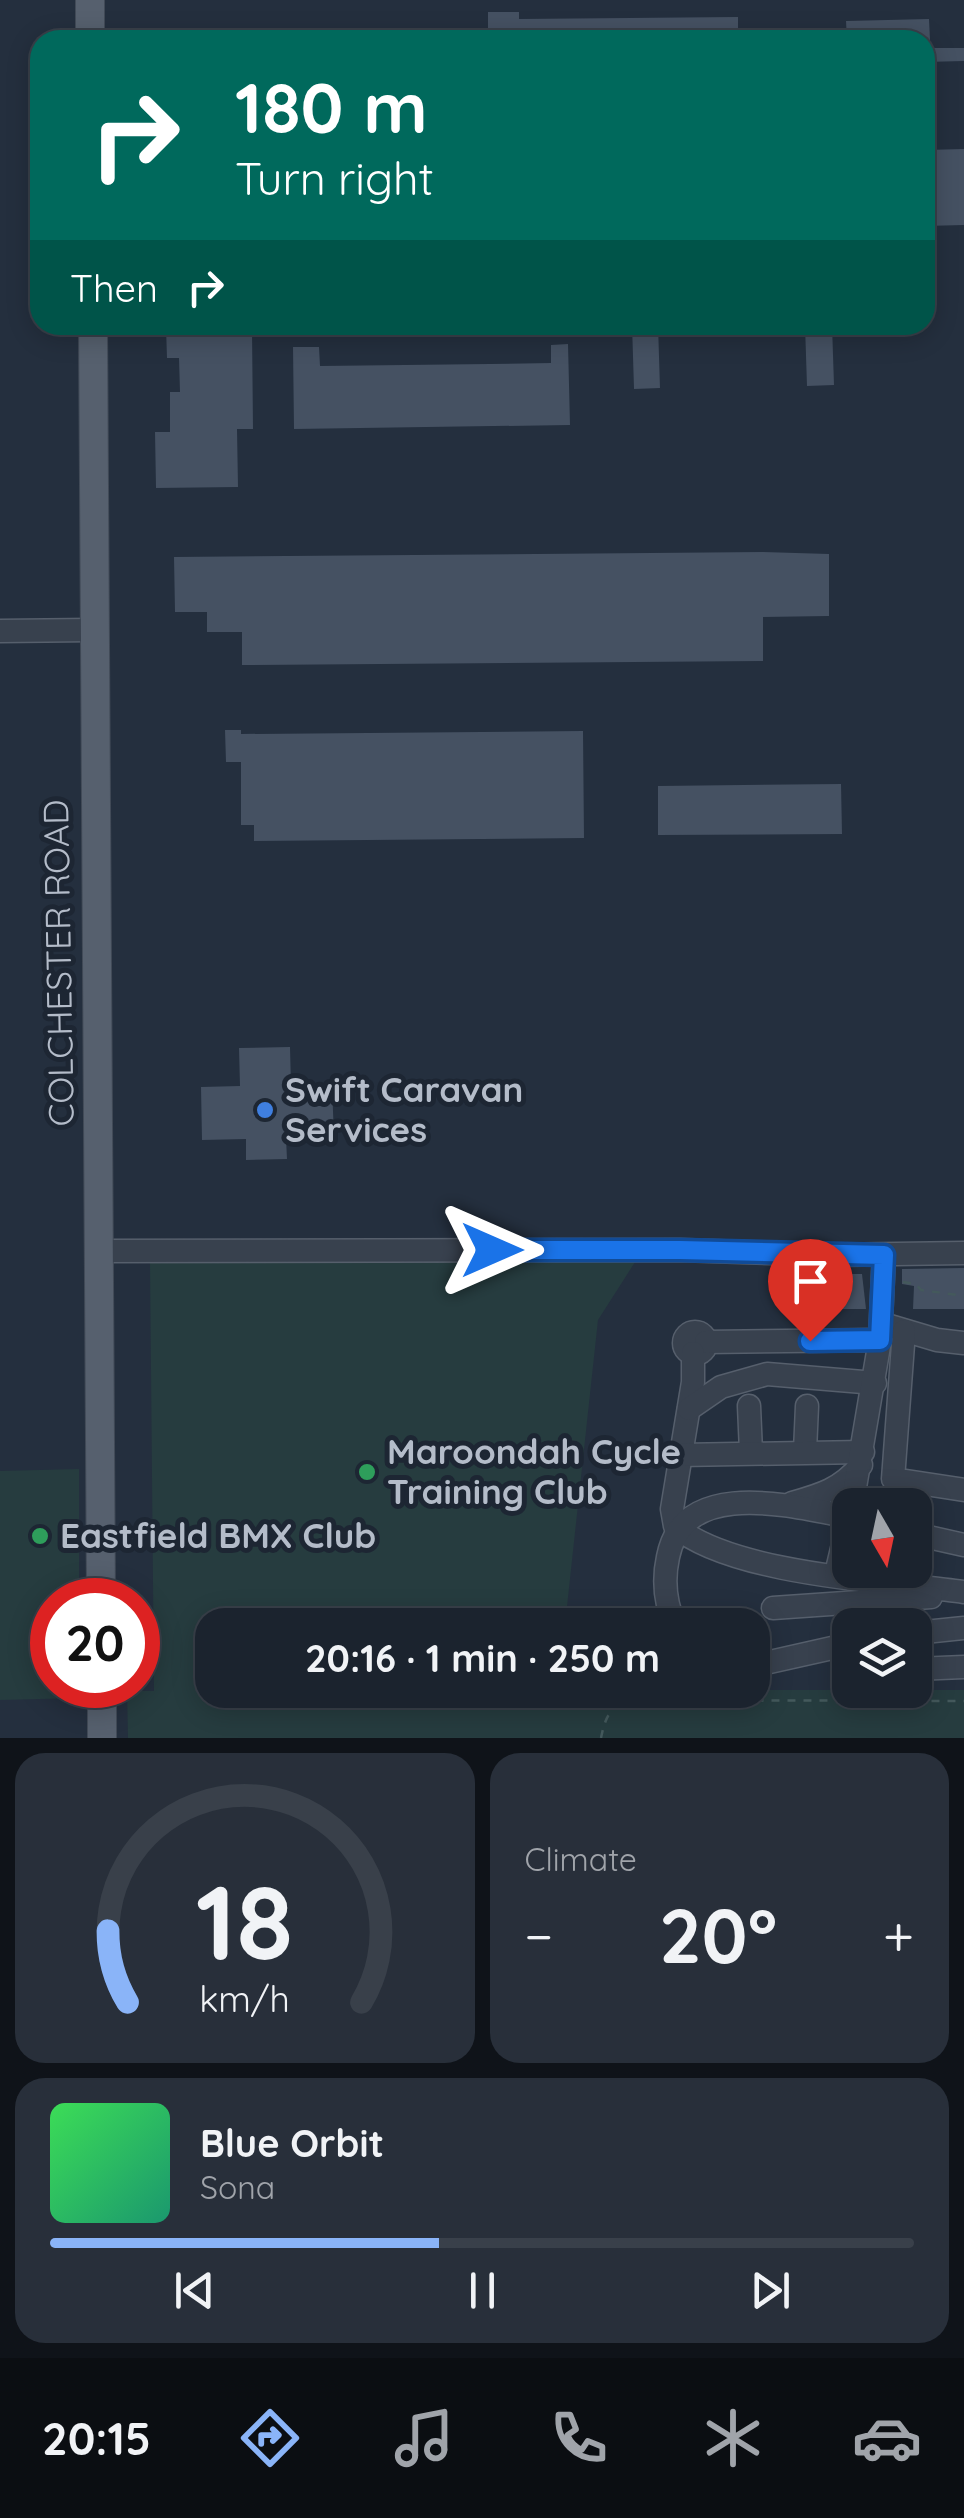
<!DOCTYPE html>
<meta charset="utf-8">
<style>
body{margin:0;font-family:Quicksand,sans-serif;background:#282f3a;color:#f1f3f6;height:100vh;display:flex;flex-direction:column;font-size:38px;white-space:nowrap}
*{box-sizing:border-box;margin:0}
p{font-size:32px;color:#a0a4aa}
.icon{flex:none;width:55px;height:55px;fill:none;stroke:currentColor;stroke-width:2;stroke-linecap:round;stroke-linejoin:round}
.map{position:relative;height:1738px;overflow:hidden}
.details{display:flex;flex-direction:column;gap:15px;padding:15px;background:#0f1319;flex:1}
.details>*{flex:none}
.guide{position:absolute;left:30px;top:30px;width:905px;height:305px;border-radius:30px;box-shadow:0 5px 25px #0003,0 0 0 2px #39404a;background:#00695c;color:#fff;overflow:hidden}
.needle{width:65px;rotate:171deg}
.fabs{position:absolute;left:832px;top:1488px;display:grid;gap:20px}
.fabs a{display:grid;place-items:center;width:100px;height:100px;border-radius:20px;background:#1b232e;box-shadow:0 5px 25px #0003,0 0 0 2px #39404a;font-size:50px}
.speed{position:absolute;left:30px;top:1578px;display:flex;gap:20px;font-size:50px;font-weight:700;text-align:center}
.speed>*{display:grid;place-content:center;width:130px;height:130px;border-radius:50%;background:#1b232e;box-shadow:0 5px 25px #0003,0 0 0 2px #39404a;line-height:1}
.speed .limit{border:15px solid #d22;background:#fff;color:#111}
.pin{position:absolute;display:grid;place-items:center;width:85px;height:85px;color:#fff;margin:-102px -42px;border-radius:50% 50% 50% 0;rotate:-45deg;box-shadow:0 0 10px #0007}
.pin .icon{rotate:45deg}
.me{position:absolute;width:110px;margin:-55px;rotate:90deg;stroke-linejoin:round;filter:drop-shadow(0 0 8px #0008)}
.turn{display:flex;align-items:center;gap:35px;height:210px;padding:0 40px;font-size:45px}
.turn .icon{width:130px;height:130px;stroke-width:2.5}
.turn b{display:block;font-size:70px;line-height:85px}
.then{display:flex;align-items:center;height:95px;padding:0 40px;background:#0003;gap:20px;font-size:38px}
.big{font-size:75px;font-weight:800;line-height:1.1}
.details .tile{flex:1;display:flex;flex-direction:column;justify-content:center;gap:15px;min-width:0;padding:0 35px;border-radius:30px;background:#282f3a}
.details .dial{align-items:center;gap:0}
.dial svg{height:260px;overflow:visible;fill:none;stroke:#39404a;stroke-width:7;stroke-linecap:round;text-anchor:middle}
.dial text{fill:#f1f3f6;stroke:none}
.song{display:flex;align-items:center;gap:30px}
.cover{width:120px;height:120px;border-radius:15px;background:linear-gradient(135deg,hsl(130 70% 55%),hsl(160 70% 35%))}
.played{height:10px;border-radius:5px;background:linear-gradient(90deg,#8ab4f8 45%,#39404a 45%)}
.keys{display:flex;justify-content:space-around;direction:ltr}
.heat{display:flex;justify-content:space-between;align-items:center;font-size:55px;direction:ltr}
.details .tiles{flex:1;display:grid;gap:15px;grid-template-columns:1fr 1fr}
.tile:last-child{grid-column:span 2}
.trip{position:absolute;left:195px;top:1608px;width:575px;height:100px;border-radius:30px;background:#1b232e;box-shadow:0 5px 25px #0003,0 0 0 2px #39404a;font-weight:800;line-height:100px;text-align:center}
.dock{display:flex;height:160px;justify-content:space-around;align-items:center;background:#0b0e12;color:#a0a4aa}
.dock .icon{width:70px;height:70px}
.dock .on{color:#8ab4f8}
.dock b{font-size:45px;color:#f1f3f6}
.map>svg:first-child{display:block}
</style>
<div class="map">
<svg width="964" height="1738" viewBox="0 0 964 1738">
<rect width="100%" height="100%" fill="#242f3e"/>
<g fill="#263c3f">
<path d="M637,1259L598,1320L565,1625H212V1690H964V1738H128L127,1691H154L150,1262Z"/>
<path d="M79,1469V1600H52V1685H79L80,1698L0,1700V1471Z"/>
</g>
<g fill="#455162">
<path d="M488,12H519V19L738,17V40H488Z"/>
<path d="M929,19L930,40H847L846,21Z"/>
<path d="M925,48H964V61L925,62Z"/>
<path d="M964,149V225L925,226V150Z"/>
<path d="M632,325H658L660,388L634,389Z"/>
<path d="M805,325H832L834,385L807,386Z"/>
<path d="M166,327L252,329L253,429H237L238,487L156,488L155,432H170V392H180L179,358H167Z"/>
<path d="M568,344L570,425L294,429L293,347H319L320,366L490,364L551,363V345Z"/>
<path d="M763,552L829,554V616L763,617V661L242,665V632H207V612H175L174,557Z"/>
<path d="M225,730H241V734L583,731L584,838L254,841V825H241V762H226Z"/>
<path d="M841,784L842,834L658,835V786Z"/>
<path d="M290,1047L291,1086L332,1085L334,1137L286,1138L287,1159L246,1160V1139L202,1140L201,1087L240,1086L239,1048Z"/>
<path d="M964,1268V1309H913L914,1286L902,1284V1269Z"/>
<path d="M840,1274H862L866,1309H840Z"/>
</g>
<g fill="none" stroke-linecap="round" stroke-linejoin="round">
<defs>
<g id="minor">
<path d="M0,631L92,630"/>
<path d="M100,1251L680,1250L829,1255L964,1253"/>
<path d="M890,1326L937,1340L964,1343"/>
<path d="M904,1331L893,1479L964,1490"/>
<circle cx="695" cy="1343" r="11"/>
<path d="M706,1342L880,1340"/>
<path d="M693,1353V1382L672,1509L675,1526C730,1574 889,1582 964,1592"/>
<path d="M749,1406L751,1452"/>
<path d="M689,1409L721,1387L767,1374L875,1383"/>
<path d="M805,1451L807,1406"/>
<path d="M680,1455L863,1452"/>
<path d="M792,1503C821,1495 841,1489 861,1465"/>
<path d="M852,1505L880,1340L884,1255"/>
<path d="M915,1534L964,1545"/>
<path d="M836,1574L850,1515"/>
<path d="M773,1608L931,1597"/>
<path d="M675,1625C665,1603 663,1580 668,1557C684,1476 794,1507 850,1517"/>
<path d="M915,1633L964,1628"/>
<path d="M752,1666L850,1644"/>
<path d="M915,1669L964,1667"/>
</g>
<g id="major">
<path d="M90,0V40"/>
<path d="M93,325L101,1600"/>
<path d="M102,1685V1738"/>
</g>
</defs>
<use href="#minor" stroke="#565f6c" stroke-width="25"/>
<use href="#major" stroke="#414a57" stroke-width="30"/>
<g stroke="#44595c" stroke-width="2.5" stroke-dasharray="8 8" stroke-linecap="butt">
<path d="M903,1282L916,1284L921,1290L964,1296"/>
<path d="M601,1738C606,1713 612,1704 637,1700L964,1701"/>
</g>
<use href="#minor" stroke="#38414e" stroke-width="22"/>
<use href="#major" stroke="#56606e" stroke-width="28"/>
</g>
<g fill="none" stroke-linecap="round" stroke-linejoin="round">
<defs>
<path id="route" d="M492,1250H680L884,1255L880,1340L810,1341"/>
</defs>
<use href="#route" stroke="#114b97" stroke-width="25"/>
<use href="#route" stroke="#1a73e8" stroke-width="18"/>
</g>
<circle fill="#3f7fe0" stroke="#1d2633" stroke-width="4" cx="265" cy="1110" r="10"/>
<g fill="#2e9e5b" stroke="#1d2633" stroke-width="4">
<circle cx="367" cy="1472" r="10"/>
<circle cx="40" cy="1536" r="10"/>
</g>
<g text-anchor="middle" stroke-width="10" stroke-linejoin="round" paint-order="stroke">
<g font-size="35" fill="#b4bcc9" stroke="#1d2633">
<text transform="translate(59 963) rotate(-91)" y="12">COLCHESTER ROAD</text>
</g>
<g font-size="35" font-weight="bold" fill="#b4bcc9" stroke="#1d2633" text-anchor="start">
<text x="285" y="1102">Swift Caravan<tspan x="285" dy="40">Services</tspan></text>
<text x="387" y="1464">Maroondah Cycle<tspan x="387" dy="40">Training Club</tspan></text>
<text x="60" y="1548">Eastfield BMX Club</text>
</g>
</g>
</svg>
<div class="fabs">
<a><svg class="needle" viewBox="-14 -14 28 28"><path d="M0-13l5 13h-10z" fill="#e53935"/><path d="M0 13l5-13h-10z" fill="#a0a4aa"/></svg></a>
<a><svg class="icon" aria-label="layers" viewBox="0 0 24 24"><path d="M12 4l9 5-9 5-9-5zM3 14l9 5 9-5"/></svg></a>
</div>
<div class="speed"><div class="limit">20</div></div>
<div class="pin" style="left:810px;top:1341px;background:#d93025"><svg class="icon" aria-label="arrive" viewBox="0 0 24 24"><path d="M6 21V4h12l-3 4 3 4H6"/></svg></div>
<svg class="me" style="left:492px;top:1250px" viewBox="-20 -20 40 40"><path d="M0-17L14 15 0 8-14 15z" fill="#1a73e8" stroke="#fff" stroke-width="4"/></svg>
<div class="trip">20:16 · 1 min · 250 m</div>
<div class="guide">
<div class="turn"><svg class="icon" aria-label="right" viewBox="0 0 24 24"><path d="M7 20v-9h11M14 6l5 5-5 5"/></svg><div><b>180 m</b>Turn right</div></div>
<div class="then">Then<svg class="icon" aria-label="right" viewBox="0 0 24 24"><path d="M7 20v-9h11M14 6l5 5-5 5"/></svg></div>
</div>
</div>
<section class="details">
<div class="tiles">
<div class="tile dial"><svg viewBox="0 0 100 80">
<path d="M14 69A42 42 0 1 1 86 69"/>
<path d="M14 69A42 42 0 0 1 8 47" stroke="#8ab4f8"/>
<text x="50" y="56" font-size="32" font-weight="700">18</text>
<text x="50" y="72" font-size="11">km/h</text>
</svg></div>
<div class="tile"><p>Climate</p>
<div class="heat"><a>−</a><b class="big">20°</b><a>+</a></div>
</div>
<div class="tile">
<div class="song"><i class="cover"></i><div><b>Blue Orbit</b><p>Sona</p></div></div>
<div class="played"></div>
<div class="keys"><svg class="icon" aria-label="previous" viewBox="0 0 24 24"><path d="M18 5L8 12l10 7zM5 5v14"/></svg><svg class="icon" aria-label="pause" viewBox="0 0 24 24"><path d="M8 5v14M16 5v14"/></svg><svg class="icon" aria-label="next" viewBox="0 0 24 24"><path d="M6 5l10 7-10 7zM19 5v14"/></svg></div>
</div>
</div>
</section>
<nav class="dock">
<b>20:15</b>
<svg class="icon on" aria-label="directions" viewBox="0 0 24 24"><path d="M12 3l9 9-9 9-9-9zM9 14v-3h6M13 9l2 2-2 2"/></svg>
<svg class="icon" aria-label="music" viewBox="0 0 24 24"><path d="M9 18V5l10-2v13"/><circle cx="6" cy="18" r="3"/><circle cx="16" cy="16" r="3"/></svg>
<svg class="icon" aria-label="phone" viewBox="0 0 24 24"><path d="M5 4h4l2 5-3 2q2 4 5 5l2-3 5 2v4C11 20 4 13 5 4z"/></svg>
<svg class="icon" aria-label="climate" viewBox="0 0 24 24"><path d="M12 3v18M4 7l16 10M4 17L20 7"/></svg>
<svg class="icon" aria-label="car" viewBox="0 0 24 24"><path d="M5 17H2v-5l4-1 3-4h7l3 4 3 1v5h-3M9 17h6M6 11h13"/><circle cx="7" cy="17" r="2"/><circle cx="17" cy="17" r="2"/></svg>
</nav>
